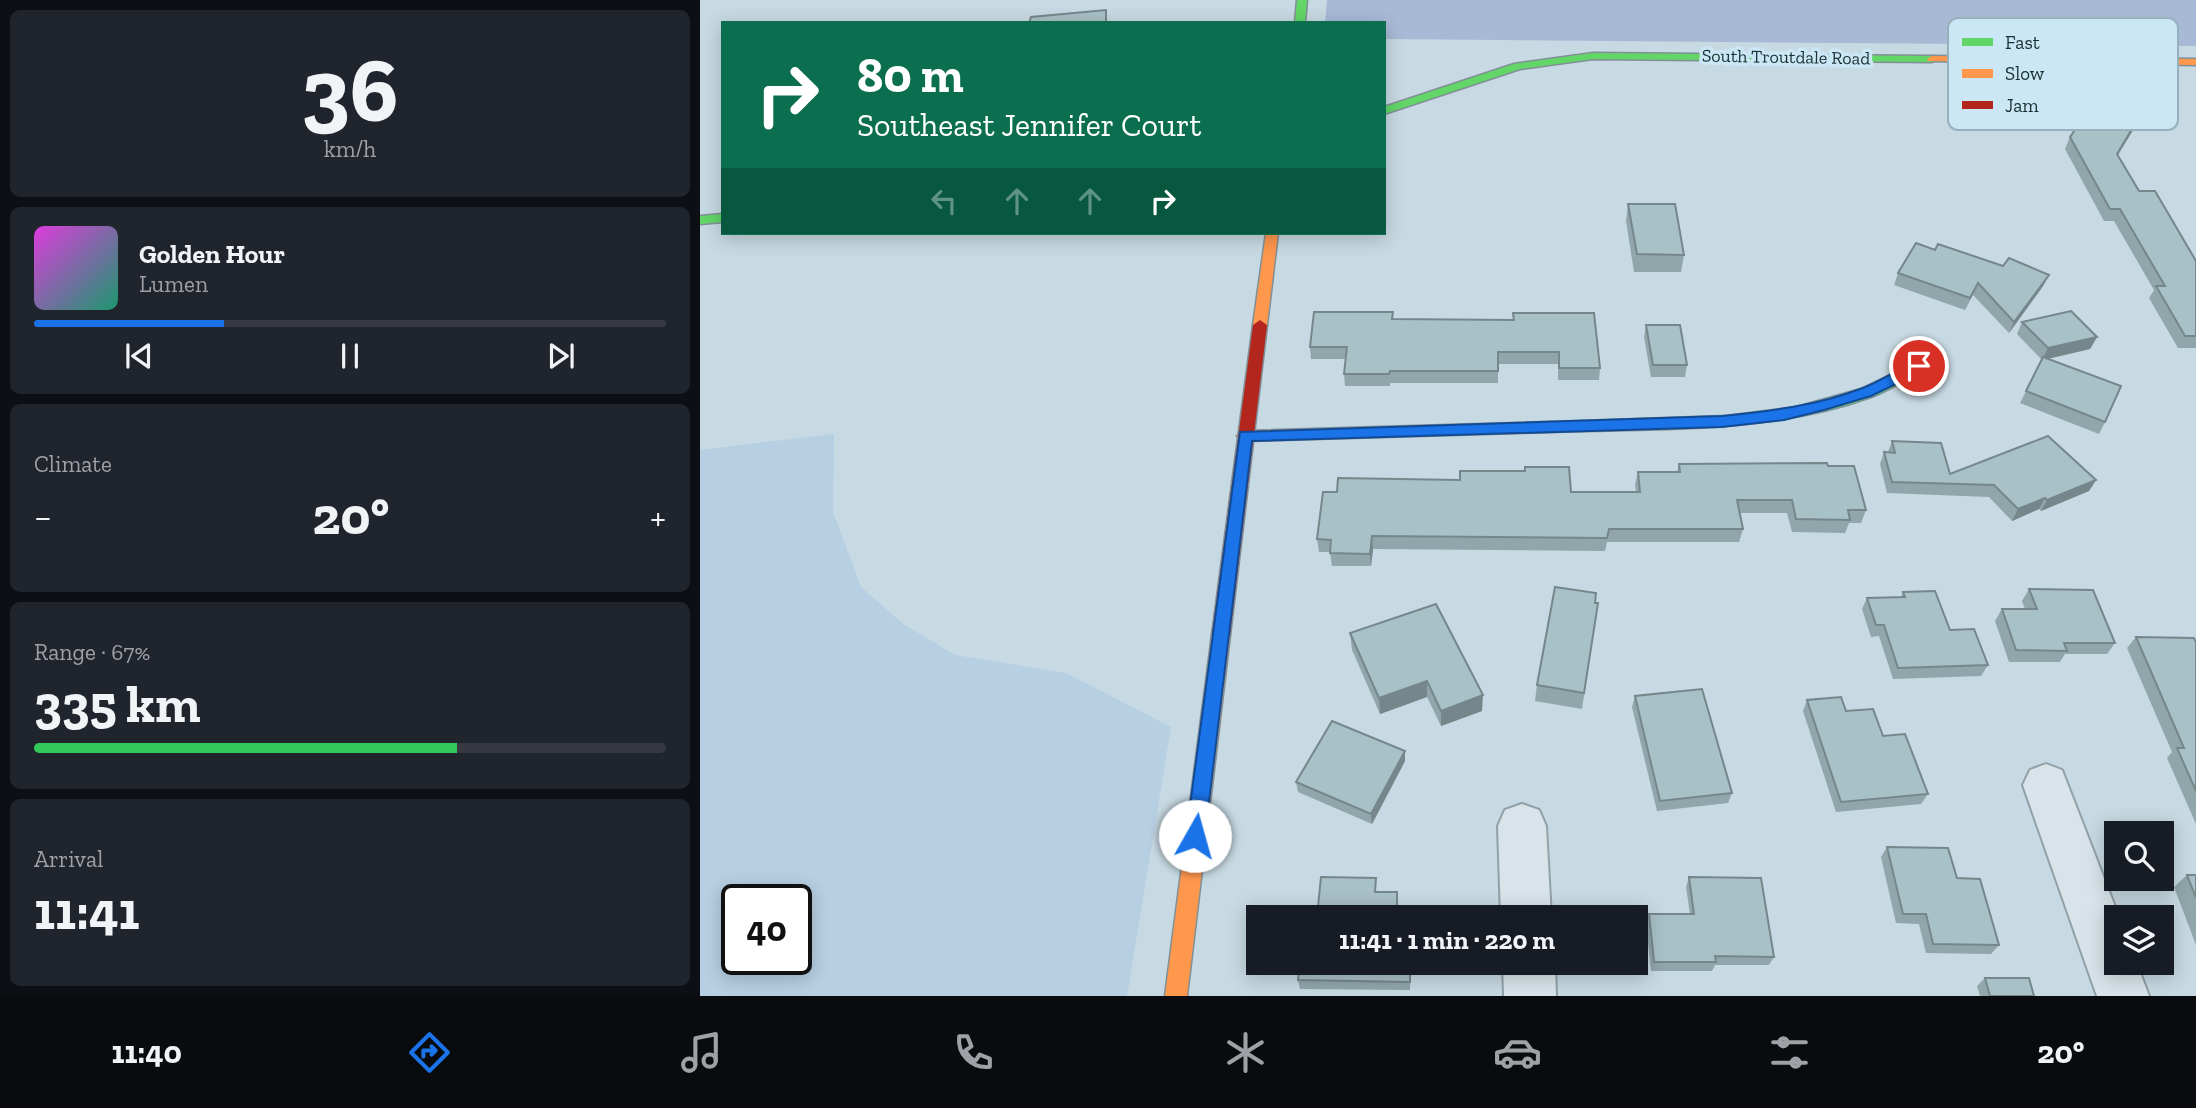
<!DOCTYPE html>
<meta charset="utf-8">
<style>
body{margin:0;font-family:"Zilla Slab",serif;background:#20242c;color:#f1f3f6;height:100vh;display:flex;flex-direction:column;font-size:26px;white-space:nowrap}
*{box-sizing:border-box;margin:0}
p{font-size:23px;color:#9ea1a6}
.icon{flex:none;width:38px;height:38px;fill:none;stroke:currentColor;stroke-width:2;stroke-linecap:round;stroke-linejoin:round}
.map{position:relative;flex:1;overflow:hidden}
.drawer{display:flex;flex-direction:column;gap:10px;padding:10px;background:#0d0f14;width:700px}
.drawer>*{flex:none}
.banner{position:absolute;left:21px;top:21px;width:665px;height:214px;border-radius:0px;box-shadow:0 4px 18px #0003;background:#0b6e4f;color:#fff;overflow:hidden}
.controls{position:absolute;left:1404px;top:821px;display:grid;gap:14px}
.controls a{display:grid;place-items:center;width:70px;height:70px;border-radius:0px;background:#171b24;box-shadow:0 4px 18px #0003;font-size:35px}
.speed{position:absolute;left:21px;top:884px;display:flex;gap:14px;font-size:35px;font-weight:700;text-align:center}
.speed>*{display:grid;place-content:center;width:91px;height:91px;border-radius:50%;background:#171b24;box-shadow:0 4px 18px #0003;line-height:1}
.speed .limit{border:4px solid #111;border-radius:10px;background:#fff;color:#111}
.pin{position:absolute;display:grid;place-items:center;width:60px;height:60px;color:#fff;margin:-30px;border:4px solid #fff;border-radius:50%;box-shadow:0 2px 7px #0007}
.me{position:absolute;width:77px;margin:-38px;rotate:7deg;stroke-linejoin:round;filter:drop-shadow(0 0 5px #0008)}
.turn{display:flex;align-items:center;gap:24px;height:147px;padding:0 21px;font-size:32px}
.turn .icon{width:91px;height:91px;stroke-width:2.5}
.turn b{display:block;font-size:49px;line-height:60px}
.lanes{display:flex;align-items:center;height:66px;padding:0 21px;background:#0003;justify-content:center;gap:35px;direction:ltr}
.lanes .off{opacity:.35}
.big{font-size:52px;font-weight:700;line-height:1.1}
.drawer .widget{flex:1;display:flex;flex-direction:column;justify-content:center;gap:10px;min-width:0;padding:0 24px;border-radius:10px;background:#20242c}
.drawer .dial{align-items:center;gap:0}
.dial b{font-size:91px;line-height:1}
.song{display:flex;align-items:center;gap:21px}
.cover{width:84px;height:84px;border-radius:10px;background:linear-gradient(135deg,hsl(300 70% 55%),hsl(160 70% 35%))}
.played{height:7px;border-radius:4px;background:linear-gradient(90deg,#1a73e8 30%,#363941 30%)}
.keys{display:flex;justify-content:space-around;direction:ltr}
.heat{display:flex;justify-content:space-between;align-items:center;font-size:38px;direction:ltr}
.charge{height:10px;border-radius:5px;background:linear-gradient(90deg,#34c759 67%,#363941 0)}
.trip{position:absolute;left:546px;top:905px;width:402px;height:70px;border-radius:0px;background:#171b24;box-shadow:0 4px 18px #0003;font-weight:700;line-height:70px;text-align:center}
.tab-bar{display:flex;height:112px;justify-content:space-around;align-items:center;background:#090b0e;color:#9ea1a6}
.tab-bar .icon{width:49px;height:49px}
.tab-bar .selected{color:#1a73e8}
.tab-bar b{font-size:32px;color:#f1f3f6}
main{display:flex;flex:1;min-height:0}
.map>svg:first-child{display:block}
</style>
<main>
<section class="drawer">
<div class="widget dial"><b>36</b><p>km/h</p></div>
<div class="widget">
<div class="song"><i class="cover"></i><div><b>Golden Hour</b><p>Lumen</p></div></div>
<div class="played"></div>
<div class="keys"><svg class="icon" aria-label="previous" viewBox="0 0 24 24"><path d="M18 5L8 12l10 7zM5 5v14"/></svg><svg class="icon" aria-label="pause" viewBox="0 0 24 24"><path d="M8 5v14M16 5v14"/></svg><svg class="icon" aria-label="next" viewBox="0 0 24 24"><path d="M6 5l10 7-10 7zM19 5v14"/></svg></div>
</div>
<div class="widget"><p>Climate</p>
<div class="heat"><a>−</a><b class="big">20°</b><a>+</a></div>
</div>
<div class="widget"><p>Range · 67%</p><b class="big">335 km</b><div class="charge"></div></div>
<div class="widget"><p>Arrival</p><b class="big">11:41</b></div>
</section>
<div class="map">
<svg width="1496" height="996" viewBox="0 0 1496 996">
<rect width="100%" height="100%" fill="#c7d9e2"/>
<path fill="#b6cfe3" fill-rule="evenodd" d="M134,434L133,512L161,587L203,624L255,655L366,673L471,727L427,996H0V450ZM37,900H96V959H37Z"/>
<path fill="#a8b9d6" d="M627,0H1496V46L684,39V23H625Z"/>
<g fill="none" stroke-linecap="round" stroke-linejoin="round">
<defs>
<g id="street">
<path d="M1346,764L1362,770L1419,917H1416V962H1436L1449,996H1397L1323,785L1330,770Z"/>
<path d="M822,804L839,810L846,826L851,917H801L798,826L805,810Z"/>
<path d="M803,962H855L856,996H804Z"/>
</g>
<g id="fast">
<path d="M597,0H607L605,23H595Z"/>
<path d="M893,53L1232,56L1237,59L1232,62L893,59L820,69L684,114V107L814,64Z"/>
<path d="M23,214V222L0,224V216Z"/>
<path d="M1219,361L1226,366L1224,369C1207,379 1190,390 1171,397C1079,430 980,429 883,431L876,426L883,421L1026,416L1097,407L1161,389Z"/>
</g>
<g id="slow">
<path d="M1232,56L1496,59V65L1228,61L1227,59Z"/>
<path d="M566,233H578L567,325L560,330L553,325Z"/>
<path d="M883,421L890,426L883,431L545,441L537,436L545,431Z"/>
<path d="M521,628L527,630L530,635L487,996H465L512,635L515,630Z"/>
</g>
<path id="jam" d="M560,320L567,325L530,635L527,640L521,642L515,640L512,635L553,325Z"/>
</defs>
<use href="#street" stroke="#91a1a7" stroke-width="4"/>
<use href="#fast" stroke="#819096" stroke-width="3"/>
<use href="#slow" stroke="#819096" stroke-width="3"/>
<use href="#jam" stroke="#819096" stroke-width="3"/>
<use href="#street" fill="#d9e4ea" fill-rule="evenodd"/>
<use href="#fast" fill="#63d668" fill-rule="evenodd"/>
<use href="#slow" fill="#ff974d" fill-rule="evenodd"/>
<use href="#jam" fill="#b3261e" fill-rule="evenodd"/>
</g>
<g fill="#90a6aa">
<path d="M1438,119L1433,130L1418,155L1439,191L1496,261V348H1478L1449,298L1454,290L1414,221H1404L1365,149L1370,137Z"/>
<path d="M928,204L984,255L981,272H934L926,221Z"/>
<path d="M1235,250L1303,266L1349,275L1343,286L1309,333L1273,295L1265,310L1194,285L1198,273Z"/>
<path d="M693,312V319L813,320V313L900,368L899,380H858V364H798V383H690V386H645L644,374L646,359H611L610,347Z"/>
<path d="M1322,322L1397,337L1390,349L1348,359L1405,422L1399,434L1320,403L1342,360L1317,334Z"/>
<path d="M946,325L987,365L985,377H951L944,337Z"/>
<path d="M1192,441L1250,474L1396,480L1389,491L1341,511L1339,509L1312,521L1289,497L1187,493L1180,464L1184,452H1188Z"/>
<path d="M979,464L1128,466L1166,510L1161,523H1149L1145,533L1092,532L1087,513H1040L1043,529L1039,542H907L905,551L673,549L671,566H632L630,552H619L617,539L871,492H936L935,485L938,472H977Z"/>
<path d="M1329,589L1415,643L1407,654H1365L1360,662H1309L1295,621L1302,609H1325L1322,601Z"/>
<path d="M1203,592L1250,630L1288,665L1281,676L1193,679L1179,636L1171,637L1162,609L1167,598L1201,597Z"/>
<path d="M895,603H898L882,709L835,701L837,685Z"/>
<path d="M650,633L782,711L741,726L727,697L680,714L652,650Z"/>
<path d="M1436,637L1496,642V824L1467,758L1472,752L1427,648Z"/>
<path d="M935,696L1032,793L1028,803L957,811L932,707Z"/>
<path d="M1107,700L1146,711L1183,736L1228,794L1221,804L1136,812L1103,711Z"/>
<path d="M705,761L672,824L598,792L596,782Z"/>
<path d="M1187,847L1257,878L1299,945L1291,954L1226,953L1219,924L1196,923L1181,857Z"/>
<path d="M1487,875H1496V945L1474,887Z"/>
<path d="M989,877L1074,957L1069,965H1015L1012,971H951L946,923L949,914H990L986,887Z"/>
<path d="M711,962L710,990L600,989L598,980Z"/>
<path d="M1285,978L1334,996H1280L1277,986Z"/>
</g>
<g fill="#76878b">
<path d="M1438,119L1433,130L1411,166L1417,154Z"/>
<path d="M1349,275L1343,286L1309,333L1314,322Z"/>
<path d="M1397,337L1390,349L1342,360L1348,348Z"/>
<path d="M1396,480L1389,491L1341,511L1347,500Z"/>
<path d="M1345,498L1339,509L1312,521L1318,509Z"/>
<path d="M672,536L673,549L671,566L670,554Z"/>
<path d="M727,681V697L680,714L679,698Z"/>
<path d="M783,695L782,711L741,726V711Z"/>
<path d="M705,751V761L672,824L671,814Z"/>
</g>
<g fill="#a8c1c6" stroke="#76878b" stroke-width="2">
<path d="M406,10V23H329L331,17Z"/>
<path d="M1393,104L1438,119L1417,154L1439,191H1455L1496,261V336H1485L1456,286H1465L1420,209H1410L1370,137Z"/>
<path d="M928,204H975L984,255L937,254Z"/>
<path d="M1216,243L1235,250L1238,244L1303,266L1309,258L1349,275L1314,322L1278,283L1270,298L1198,273Z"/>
<path d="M1371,311L1397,337L1348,348L1322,322Z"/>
<path d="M614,312H693L692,319L814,320L813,313H894L900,368H859V352H798V371H690L689,374H644L647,347H610Z"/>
<path d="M946,325H980L987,365H953Z"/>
<path d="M1343,357L1421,386L1405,422L1326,391Z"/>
<path d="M1348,436L1396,480L1347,500L1345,498L1318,509L1294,485L1192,482L1184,452L1195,453L1192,441L1241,443L1250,474Z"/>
<path d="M1127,463L1128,466H1154L1166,510H1148L1150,520L1096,519L1092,500H1037L1043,529H909L907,538L672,536L670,554L630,553L631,540L617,539L623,492H637L638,478L760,480V471H825V467H869L871,492H940L938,472H980L979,464Z"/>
<path d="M855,587L896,593L895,603H898L884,693L837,685Z"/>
<path d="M1329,589L1393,590L1415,643H1364L1367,651L1316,650L1302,609H1337Z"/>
<path d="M1235,591L1250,630L1274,629L1288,665L1198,668L1184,625H1176L1167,598L1205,597L1203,592Z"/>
<path d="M736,604L783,695L741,711L727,681L679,698L650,633Z"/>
<path d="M1436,637L1494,638L1496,642V791L1477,748H1484Z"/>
<path d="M1002,689L1032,793L960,801L935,696Z"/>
<path d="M1141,697L1146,711L1173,709L1183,736L1205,734L1228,794L1141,802L1107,700Z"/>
<path d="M632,721L705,751L671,814L596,782Z"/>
<path d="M1187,847L1248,848L1257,878L1280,879L1299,945L1233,944L1226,914H1203Z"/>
<path d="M1487,875H1496V898Z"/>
<path d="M621,877L676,878L675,892H697V917H617Z"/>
<path d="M989,877L1061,878L1074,957L1015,956L1016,962H954L949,914H994Z"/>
<path d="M600,962H710V982L598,980Z"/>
<path d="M1285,978H1329L1334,996H1290Z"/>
</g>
<path fill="#1a73e8" stroke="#114b97" stroke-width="2" d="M1219,362L1225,363L1227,366L1225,370L1171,396L1124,410L1084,420L1022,427L552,441L505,836L502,842L495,845L488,842L486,836L540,432L1022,416C1069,411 1116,406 1160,389C1181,382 1199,367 1219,362Z"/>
<g text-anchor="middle" stroke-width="7" stroke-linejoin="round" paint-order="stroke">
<g font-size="18" fill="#1a3134" stroke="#cbe7f6">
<text transform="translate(1086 57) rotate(1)" y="6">South Troutdale Road</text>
</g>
</g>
<rect x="1248" y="18" width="230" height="112" rx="10" fill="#cbe7f6" stroke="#96b0bc" stroke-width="2"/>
<rect x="1262" y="38" width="31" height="8" fill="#63d668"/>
<rect x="1262" y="69" width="31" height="9" fill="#ff974d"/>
<rect x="1262" y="101" width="31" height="8" fill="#b3261e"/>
<g font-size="19" fill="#1a3134">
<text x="1305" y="49">Fast</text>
<text x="1305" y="80">Slow</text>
<text x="1305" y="112">Jam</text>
</g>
</svg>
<div class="controls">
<a><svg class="icon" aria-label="search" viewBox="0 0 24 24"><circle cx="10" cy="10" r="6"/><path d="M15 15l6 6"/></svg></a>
<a><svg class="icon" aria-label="layers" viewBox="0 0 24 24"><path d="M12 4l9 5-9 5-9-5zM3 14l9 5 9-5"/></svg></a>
</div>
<div class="speed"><div class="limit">40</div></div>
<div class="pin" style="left:1219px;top:366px;background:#d93025"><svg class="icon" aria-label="arrive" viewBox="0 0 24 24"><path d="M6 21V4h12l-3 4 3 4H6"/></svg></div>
<svg class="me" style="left:495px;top:836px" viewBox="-20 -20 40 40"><circle r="19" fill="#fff"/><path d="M0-13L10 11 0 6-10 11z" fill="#1a73e8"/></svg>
<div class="trip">11:41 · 1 min · 220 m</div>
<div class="banner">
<div class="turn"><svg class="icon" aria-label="right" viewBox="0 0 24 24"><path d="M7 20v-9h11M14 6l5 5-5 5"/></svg><div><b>80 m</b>Southeast Jennifer Court</div></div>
<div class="lanes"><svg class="icon off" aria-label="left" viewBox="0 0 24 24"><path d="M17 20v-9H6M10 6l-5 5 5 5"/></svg><svg class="icon off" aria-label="ahead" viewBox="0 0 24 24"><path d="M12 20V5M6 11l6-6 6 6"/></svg><svg class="icon off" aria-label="ahead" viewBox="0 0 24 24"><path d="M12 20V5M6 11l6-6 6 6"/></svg><svg class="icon" aria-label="right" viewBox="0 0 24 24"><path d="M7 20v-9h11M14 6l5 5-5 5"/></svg></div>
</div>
</div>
</main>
<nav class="tab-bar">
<b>11:40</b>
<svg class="icon selected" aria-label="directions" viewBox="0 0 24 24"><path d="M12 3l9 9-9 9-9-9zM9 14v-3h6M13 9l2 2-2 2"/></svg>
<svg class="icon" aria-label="music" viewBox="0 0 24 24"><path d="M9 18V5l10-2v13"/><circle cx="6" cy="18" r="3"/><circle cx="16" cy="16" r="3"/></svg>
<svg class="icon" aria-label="phone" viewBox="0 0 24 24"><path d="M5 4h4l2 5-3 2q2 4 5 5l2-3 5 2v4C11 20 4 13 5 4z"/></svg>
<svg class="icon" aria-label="climate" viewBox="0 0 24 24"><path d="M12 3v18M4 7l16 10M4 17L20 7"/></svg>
<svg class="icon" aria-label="car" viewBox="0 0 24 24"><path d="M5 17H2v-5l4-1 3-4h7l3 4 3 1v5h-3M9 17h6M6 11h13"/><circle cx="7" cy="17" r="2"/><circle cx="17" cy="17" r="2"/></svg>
<svg class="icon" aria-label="filters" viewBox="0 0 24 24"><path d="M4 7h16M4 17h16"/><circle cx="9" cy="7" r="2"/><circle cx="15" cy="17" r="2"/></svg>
<b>20°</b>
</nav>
